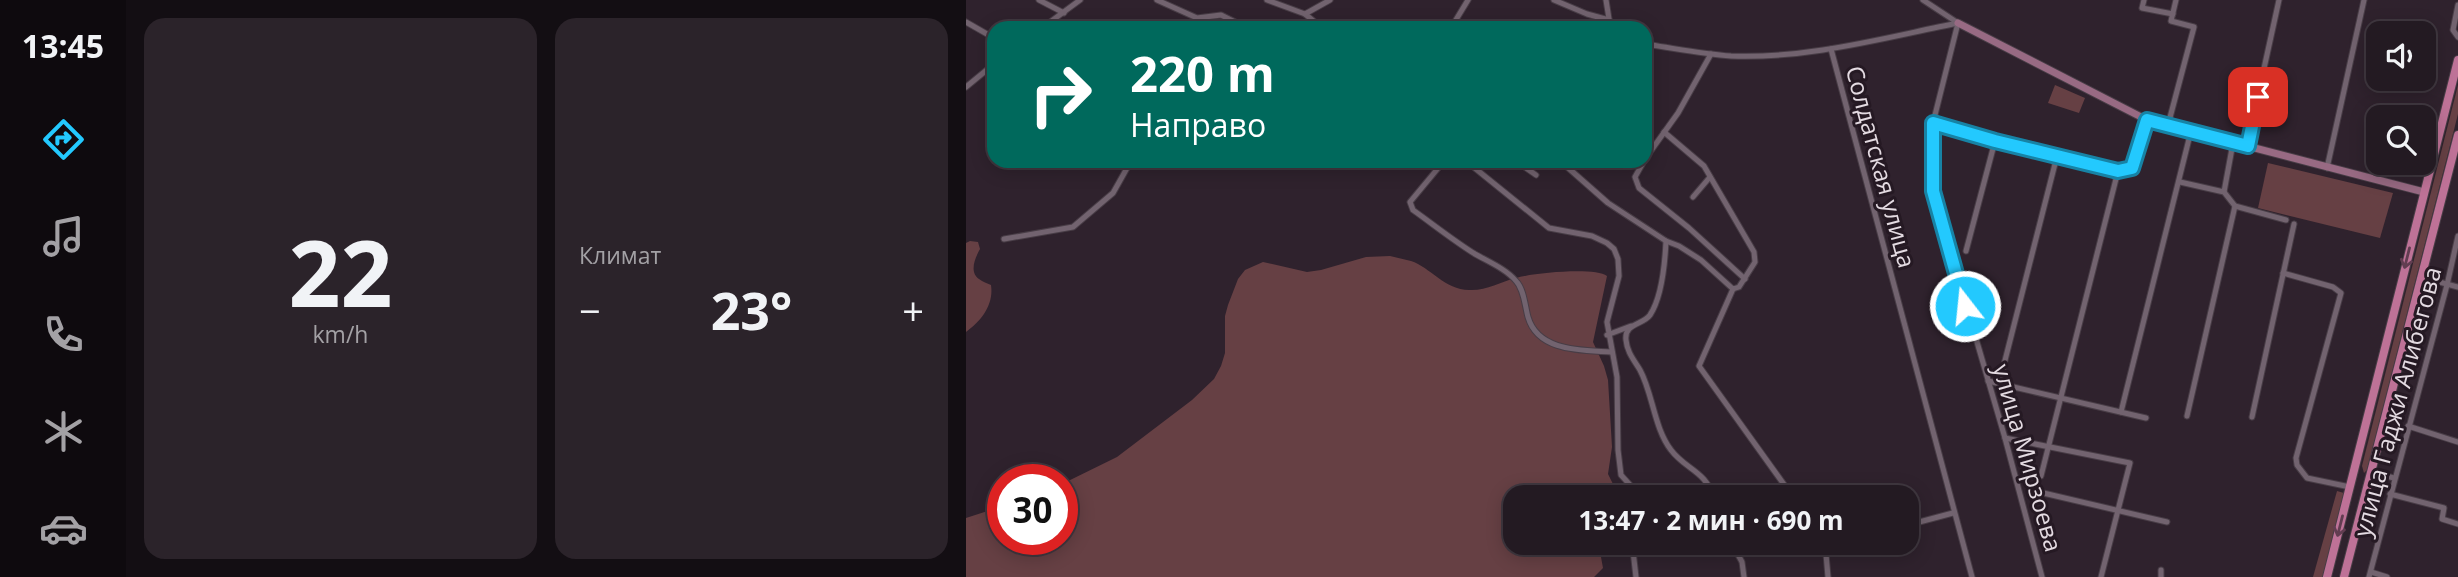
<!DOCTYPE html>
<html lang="ru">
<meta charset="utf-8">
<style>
body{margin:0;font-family:"Open Sans",sans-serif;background:#2b232a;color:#f1f3f6;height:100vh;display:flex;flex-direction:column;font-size:26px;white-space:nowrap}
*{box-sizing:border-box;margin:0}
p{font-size:23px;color:#a3a1a5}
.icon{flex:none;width:38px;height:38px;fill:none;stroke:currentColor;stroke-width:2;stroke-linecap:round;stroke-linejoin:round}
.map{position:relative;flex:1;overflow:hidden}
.details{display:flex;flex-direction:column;gap:18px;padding:18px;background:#130e13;width:840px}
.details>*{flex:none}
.hud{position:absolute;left:21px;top:21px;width:665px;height:147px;border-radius:21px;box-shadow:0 4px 18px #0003,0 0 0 2px #403840;background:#00695c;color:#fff;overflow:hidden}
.fabs{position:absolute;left:1400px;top:21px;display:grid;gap:14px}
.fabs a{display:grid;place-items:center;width:70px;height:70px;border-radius:14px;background:#231a22;box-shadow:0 4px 18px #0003,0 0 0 2px #403840;font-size:35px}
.speed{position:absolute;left:21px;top:464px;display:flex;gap:14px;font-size:35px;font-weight:700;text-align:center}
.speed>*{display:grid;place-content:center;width:91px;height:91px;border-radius:50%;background:#231a22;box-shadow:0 4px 18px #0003,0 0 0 2px #403840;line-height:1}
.speed .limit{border:10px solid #d22;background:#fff;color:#111}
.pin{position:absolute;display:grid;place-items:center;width:60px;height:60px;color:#fff;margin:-30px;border-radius:14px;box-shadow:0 4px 10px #0006}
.me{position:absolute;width:77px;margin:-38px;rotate:344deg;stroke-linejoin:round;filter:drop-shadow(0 0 5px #0008)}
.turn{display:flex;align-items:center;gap:24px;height:147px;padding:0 28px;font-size:32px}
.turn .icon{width:91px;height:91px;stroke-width:2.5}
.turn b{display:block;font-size:49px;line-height:60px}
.big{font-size:52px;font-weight:700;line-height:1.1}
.details .widget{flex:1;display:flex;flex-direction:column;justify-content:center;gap:10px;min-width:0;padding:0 24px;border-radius:21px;background:#2b232a}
.details .dial{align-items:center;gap:0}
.dial b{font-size:91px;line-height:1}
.heat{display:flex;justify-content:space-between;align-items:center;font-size:38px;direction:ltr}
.details .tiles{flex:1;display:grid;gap:18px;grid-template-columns:repeat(2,1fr)}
.trip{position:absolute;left:537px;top:485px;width:416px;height:70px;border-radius:21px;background:#231a22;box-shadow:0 4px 18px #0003,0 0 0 2px #403840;font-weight:700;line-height:70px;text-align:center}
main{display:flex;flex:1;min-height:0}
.dock{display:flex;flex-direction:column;width:126px;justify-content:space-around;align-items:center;background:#0e0a0e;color:#a3a1a5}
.dock .icon{width:49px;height:49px}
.dock .on{color:#23c9fe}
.dock b{font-size:32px;color:#f1f3f6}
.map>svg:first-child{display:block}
</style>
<main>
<nav class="dock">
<b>13:45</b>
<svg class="icon on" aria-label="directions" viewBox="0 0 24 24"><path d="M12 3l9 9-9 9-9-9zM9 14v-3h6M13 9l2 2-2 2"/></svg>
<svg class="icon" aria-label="music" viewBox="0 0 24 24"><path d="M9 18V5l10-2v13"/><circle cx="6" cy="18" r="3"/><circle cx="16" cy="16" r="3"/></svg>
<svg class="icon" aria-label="phone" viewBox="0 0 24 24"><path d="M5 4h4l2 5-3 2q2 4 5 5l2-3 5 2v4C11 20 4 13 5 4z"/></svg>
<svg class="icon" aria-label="climate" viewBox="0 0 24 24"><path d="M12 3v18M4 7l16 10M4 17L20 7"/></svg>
<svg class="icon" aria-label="car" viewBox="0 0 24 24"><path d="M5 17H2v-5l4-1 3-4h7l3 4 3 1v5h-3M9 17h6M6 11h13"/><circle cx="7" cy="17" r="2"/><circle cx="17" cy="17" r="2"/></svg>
</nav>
<section class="details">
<div class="tiles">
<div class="widget dial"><b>22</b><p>km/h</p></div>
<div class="widget"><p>Климат</p>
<div class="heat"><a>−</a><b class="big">23°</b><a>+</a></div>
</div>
</div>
</section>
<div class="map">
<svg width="1492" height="577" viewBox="0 0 1492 577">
<rect width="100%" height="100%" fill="#2f222d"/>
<g fill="#664044">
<path d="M1089,85L1119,98L1113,113L1082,103Z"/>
<path d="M1492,85V114L1401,470L1398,473L1396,466Z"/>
<path d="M1302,163L1427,193L1414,238L1292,208Z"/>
<path d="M4,241L12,242L14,249C9,258 3,272 13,279C17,282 21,283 25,285C28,305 15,321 0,332V243Z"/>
<path d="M424,256C431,258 438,259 445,261C464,267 479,290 503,290C520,291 534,282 550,278C567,273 629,267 641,276L627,342L638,366L642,380L646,447L642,474L647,484L662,497H550V542L641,543L635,557L637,568L628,577H0V518L37,506V539H96V484L151,457L226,400L248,379L255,366L259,353V316L262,305L272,279L279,270L297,262L341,272L355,270L400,257Z"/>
<path d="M1371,491L1378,493L1358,577H1347Z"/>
</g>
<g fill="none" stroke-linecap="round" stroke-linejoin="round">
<defs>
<g id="street">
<path d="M73,0L98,13"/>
<path d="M191,0L231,18L255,15L281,28"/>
<path d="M301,0L339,14L356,28"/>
<path d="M588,0L621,14L643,20"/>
<path d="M640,0L644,25L650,28"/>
<path d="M957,0L992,23"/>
<path d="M1178,0L1176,8L1207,14"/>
<path d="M1492,5L1487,30L1492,37"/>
<path d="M339,14L364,0"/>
<path d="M0,22L28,38"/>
<path d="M992,23L967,123V191L1039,438L1076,577"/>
<path d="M76,28L114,0"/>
<path d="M469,28L471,25"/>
<path d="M485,28L502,0"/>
<path d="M679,42L685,45C712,49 738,54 765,56C842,59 917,38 992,23"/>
<path d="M865,49L1006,577"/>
<path d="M0,87L28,64"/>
<path d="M967,123L1029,141L1152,171L1166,168L1181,120"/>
<path d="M1202,125L1228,27L1205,21L1210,0"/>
<path d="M698,132L738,166L788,252L789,262L773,287L767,289L735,260L713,246L700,241"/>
<path d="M1281,146L1313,0"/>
<path d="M679,159L712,113L745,54"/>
<path d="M478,161L444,202L447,210C468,225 488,241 509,254C523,262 540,269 550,281C558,289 559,306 562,317C572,352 616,350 645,352"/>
<path d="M500,161L583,228L626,236L641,243L648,249L652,259L653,276L641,322L651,377L652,450L655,475L675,497"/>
<path d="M550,161L570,175"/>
<path d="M678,161L669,177L673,188L723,228L779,279"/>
<path d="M600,166L642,203L700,241C699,262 696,297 684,315C677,325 658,323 660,340C661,352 668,360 674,370C687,394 688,428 705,450C719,469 741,472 747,497"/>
<path d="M1361,168L1398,0"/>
<path d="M1214,182L1258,192L1269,206L1320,220"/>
<path d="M1258,192L1267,143"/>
<path d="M727,197L744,177"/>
<path d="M38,239L107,227L147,193L165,161"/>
<path d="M1000,251L1029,141"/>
<path d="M1317,273L1367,287L1375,293L1330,458L1331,465L1341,478L1384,487"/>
<path d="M1455,277L1492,287"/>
<path d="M767,289L733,366L827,497"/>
<path d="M641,335L665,326"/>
<path d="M1022,381L1180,418"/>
<path d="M1033,384L1091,156"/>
<path d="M1155,412L1225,131"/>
<path d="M1221,416L1269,206"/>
<path d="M1286,417L1328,224"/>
<path d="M1442,426L1492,442"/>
<path d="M1039,438L1164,463L1135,577"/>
<path d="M1405,472L1428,478"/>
<path d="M1075,476L1152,171"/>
<path d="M1073,492L1201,522"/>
<path d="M1424,494L1478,508L1476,519L1492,524"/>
<path d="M942,525L987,513"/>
<path d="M666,542L670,577"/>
<path d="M765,542L776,562L778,577"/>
<path d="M1195,570V577"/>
<path d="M1405,572L1421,577"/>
<path d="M862,577L860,554L863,547L872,542"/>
<path d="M1403,577L1481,285L1492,236"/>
</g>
<path id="secondary" d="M992,23L1181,120L1458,192"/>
<g id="primary">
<path d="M1361,577L1492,60"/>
<path d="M1378,577L1492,135"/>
</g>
</defs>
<use href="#street" stroke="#483d46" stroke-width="7"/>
<use href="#secondary" stroke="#483d46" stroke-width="9"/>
<use href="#primary" stroke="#483d46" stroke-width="10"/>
<use href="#street" stroke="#72636f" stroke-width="5"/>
<use href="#secondary" stroke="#986a83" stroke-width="7"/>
<use href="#primary" stroke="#be7297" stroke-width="8"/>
</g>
<defs><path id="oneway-shaft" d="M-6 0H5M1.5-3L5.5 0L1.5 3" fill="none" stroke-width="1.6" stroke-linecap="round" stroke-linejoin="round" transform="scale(1.75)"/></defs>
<g stroke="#623d51">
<use href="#oneway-shaft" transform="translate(1441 258) rotate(104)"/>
<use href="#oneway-shaft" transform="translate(1374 526) rotate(104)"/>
</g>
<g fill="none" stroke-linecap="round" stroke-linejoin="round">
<defs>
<path id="route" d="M999,306L967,191V123L1029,141L1152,171L1166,168L1181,120L1282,146L1292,97"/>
</defs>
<use href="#route" stroke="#1783a5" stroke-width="18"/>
<use href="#route" stroke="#23c9fe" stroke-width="12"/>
</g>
<g text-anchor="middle" stroke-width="6" stroke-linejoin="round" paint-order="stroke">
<g font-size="24" fill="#e4dbe2" stroke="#251923">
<text transform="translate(914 167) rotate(75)" y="8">Солдатская улица</text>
<text transform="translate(1432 402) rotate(-75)" y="8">улица Гаджи Алибегова</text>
<text transform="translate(1061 458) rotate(74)" y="8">улица Мирзоева</text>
</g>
</g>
</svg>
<div class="fabs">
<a><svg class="icon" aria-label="sound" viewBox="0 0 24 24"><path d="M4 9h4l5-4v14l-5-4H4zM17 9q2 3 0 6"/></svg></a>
<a><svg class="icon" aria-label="search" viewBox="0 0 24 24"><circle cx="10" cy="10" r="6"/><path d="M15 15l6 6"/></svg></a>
</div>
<div class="speed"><div class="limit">30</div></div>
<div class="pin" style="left:1292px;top:97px;background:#d93025"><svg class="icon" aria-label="arrive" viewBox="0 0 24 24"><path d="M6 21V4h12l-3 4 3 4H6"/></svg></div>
<svg class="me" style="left:999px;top:306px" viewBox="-20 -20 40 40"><circle r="17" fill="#23c9fe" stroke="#fff" stroke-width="3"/><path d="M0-11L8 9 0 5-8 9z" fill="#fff"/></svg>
<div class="trip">13:47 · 2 мин · 690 m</div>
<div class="hud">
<div class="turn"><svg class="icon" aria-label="right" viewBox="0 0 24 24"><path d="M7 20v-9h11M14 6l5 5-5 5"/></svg><div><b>220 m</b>Направо</div></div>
</div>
</div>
</main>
